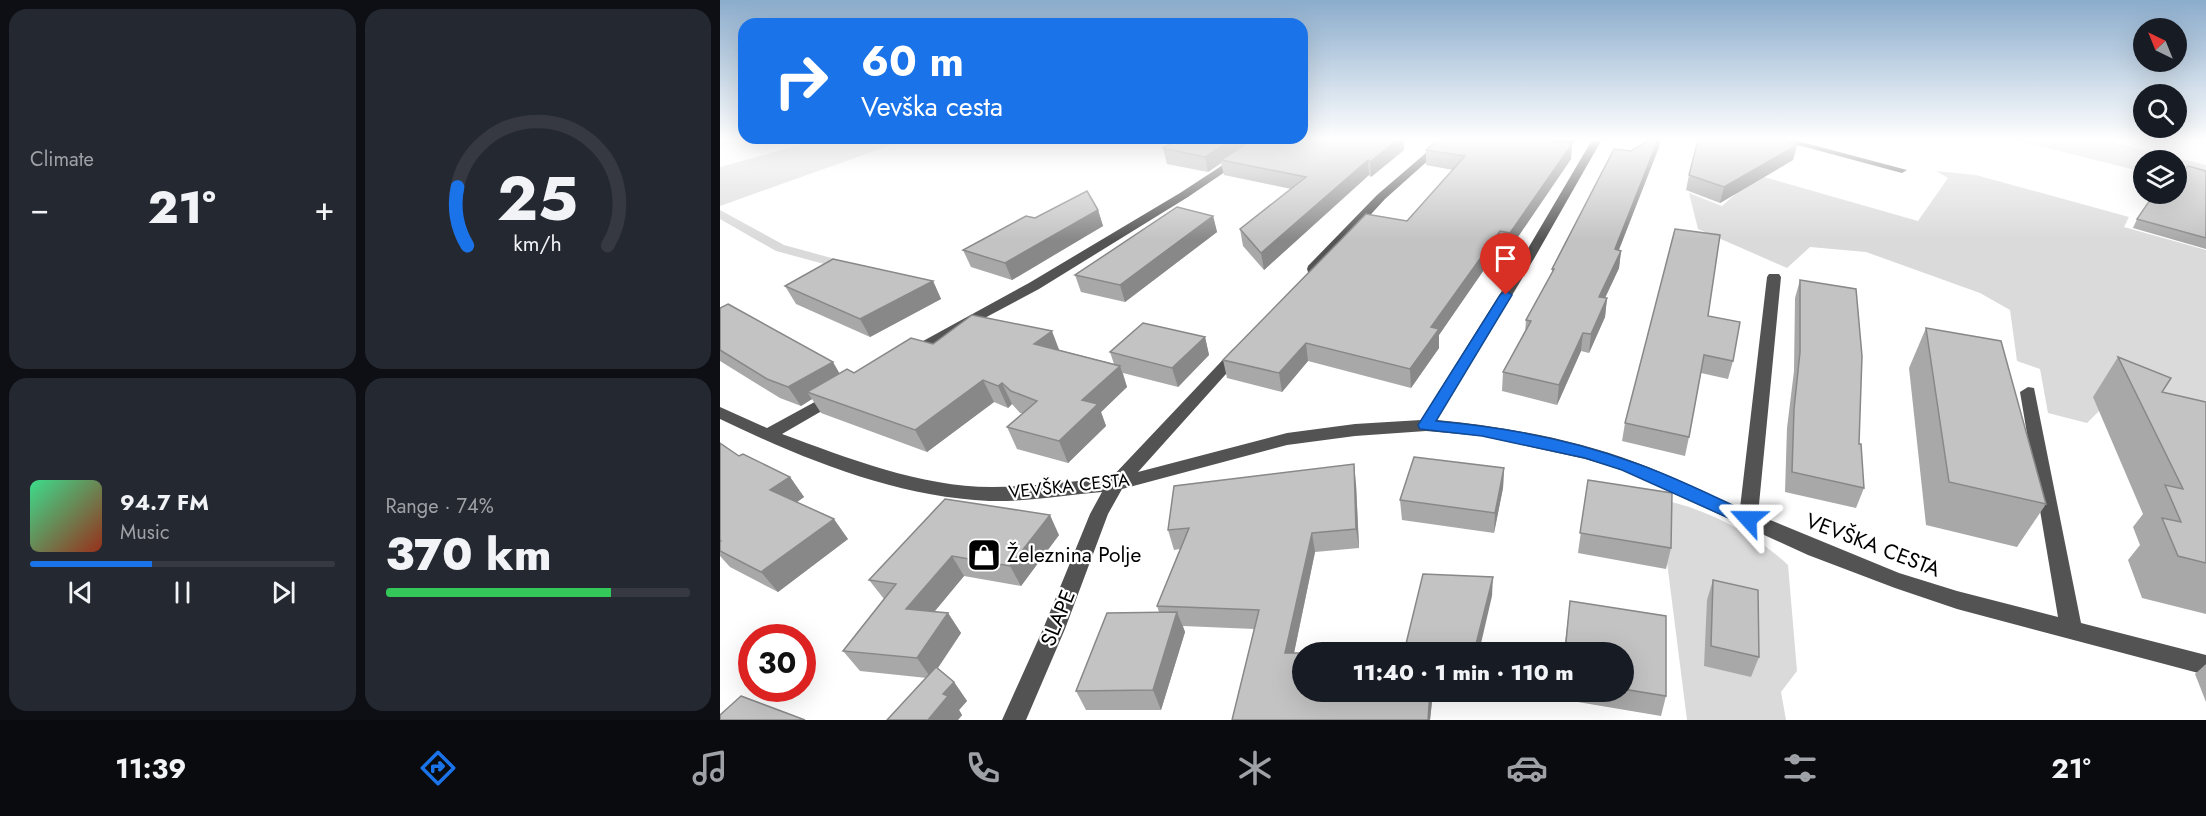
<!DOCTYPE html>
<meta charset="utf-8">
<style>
body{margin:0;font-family:Jost,sans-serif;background:#242831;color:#f1f3f6;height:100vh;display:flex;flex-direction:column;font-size:22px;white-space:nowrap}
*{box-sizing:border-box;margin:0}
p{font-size:20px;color:#9ea1a6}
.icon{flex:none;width:33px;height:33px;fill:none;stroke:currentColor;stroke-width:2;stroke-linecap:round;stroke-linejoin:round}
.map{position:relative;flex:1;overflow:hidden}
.drawer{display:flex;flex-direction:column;gap:9px;padding:9px;background:#0d0f14;width:720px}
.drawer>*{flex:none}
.banner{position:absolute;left:18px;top:18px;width:570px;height:126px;border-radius:18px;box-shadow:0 6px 24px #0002;background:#1a73e8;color:#fff;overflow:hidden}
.needle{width:39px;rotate:317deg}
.controls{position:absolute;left:1413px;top:18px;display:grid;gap:12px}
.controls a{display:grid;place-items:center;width:54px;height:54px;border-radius:50%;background:#171b24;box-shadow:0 6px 24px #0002;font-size:30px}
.speed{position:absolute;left:18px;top:624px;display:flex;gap:12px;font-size:30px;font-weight:700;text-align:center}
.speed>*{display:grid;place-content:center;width:78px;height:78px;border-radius:50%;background:#171b24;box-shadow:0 6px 24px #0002;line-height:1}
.speed .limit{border:9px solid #d22;background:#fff;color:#111}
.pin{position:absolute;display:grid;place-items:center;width:51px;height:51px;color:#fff;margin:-62px -26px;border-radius:50% 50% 50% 0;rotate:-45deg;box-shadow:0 0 6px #0007}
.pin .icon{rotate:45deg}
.me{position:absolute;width:66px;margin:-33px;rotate:294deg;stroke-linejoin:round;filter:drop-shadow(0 0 4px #0008)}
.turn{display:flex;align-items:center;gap:21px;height:126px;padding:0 24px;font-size:27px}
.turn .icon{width:78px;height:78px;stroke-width:2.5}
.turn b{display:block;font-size:42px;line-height:51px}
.big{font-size:45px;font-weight:800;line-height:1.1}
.drawer .widget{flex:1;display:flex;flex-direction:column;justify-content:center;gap:9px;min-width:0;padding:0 21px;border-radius:18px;background:#242831}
.drawer .dial{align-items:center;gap:0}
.dial svg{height:156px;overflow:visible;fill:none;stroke:#363941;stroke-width:7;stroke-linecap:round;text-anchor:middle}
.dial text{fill:#f1f3f6;stroke:none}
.song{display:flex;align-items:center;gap:18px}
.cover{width:72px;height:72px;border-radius:9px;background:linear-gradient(135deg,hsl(150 70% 55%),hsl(10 70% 35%))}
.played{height:6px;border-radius:3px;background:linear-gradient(90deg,#1a73e8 40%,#363941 40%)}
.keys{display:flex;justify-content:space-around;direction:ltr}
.heat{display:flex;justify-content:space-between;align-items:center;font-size:33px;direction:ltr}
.charge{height:9px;border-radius:4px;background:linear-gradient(90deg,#34c759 74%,#363941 0)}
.drawer .tiles{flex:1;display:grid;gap:9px;grid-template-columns:repeat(2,1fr)}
.trip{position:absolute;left:572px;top:642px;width:342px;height:60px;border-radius:30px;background:#171b24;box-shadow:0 6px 24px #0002;font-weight:800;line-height:60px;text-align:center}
.tab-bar{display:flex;height:96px;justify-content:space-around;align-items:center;background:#090b0e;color:#9ea1a6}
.tab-bar .icon{width:42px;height:42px}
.tab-bar .current{color:#1a73e8}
.tab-bar b{font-size:27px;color:#f1f3f6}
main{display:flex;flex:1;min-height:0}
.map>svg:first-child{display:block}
</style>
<main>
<section class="drawer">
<div class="tiles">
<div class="widget"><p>Climate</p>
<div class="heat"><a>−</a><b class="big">21°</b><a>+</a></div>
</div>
<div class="widget dial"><svg viewBox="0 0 100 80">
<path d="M14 69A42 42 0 1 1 86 69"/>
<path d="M14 69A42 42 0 0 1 9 39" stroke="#1a73e8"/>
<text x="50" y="56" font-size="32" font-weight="700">25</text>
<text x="50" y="72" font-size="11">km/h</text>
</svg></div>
<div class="widget">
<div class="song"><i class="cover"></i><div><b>94.7 FM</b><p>Music</p></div></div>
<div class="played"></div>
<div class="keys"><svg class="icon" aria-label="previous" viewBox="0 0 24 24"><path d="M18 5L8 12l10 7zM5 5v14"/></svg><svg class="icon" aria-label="pause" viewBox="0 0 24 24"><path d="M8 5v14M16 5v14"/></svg><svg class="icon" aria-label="next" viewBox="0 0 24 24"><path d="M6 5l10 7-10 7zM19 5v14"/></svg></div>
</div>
<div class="widget"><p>Range · 74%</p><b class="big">370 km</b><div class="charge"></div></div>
</div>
</section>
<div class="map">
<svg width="1486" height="720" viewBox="0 0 1486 720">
<rect width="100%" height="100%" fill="#fff"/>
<g fill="#dadada">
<path d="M98,140H185L0,206V167Z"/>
<path d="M1296,140H1384L1486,165V180L1459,173L1457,176L1456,160H1424L1423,172Z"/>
<path d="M1216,171L1256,175L1409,217L1404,227L1486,250V443L1389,401L1367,423L1328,413L1320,369L1297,361L1290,310L1260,293L1146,252L1090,247L1067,268L978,229L969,193L1002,206L1037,175L1198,221L1228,178Z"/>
<path d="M0,210L64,245L170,274L182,285L56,251L0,219Z"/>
<path d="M939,499C985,508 1035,534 1068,565L1077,671L1061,692L1066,720H967Z"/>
</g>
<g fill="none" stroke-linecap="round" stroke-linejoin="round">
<g fill="#535353" fill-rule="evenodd">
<path d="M541,140H552L468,197L319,289L195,355H185L183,352L309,283L460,193Z"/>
<path d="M721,140H731L665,199L598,272H588L587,269L588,266L657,195Z"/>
<path d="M872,140L881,141L815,257L717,420C781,426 854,439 915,462C950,475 985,492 1020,508L1047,277L1049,274H1059L1061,277L1038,515L1179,573L1237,591L1338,617L1300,392L1308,387L1314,388L1361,623L1486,655V675L1237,609L1175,588L1088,555L902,470L865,459L762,436L706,431L635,436L567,445L402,489L388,514L345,629L306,720H282L323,629L370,514L382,492C345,495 306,502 269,501C176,497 83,459 0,419V407L47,428L113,392L121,397L119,401L62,434C128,458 200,487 272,487C311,487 352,481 391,478L513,349L518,347L525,352L523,355L418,472L567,433L635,424L701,420L803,257Z"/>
<path d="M1059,140H1074L1187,170L1182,173Z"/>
</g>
</g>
<g fill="#a8a8a8">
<path d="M717,140H858L852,144L851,159L789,250L779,248L719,335V348L691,388L588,361L562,392L507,378L503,360L687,221L733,170L706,165V150Z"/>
<path d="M929,140H940L939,147L899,250L901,251L899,268L885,298H887L885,317L869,353L861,351L837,405L782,391L783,372L805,333L806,320L832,274V269L911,151Z"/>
<path d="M1076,140L1075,145H1077L1073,160L1000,203L966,190L969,175Z"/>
<path d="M443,148L684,150L651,177L649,175L544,270L523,246L520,229L571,189L504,175L501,163L488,172L447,164Z"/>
<path d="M1486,171V249L1413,228L1417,219L1443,200Z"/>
<path d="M378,210L383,226L292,280L251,267L243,250L315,218Z"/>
<path d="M493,216L497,232L405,302L361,292L355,275Z"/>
<path d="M1080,280L1139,444L1144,488L1136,508L1065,492L1067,428L1074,371L1075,298Z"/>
<path d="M213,281L221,299L150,337L76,304L65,286Z"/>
<path d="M0,308L119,373H134L213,344L340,350L394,364L390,352L485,337L489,355L458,387L403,373L407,387L381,412L386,426L348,463L297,449L287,427L303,413H300L292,404L288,408L274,402L207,452L101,413L92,399L81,406L60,398L0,361Z"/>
<path d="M988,316L1013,361L1008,379L981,373L969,437L965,456L902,441L905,423Z"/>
<path d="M1206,328L1326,504L1297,547L1206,525L1189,368Z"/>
<path d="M1398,357L1442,392L1486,402V614L1422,598L1408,560L1420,545L1413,527L1423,514L1373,397Z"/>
<path d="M0,443L19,456L70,477L84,497L77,502L128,539L58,592L10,567L0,556Z"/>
<path d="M784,468L783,488L774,533L682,520L680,500Z"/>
<path d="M868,480L951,548L946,569L858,553Z"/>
<path d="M636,484L639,548L595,552L574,653L582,692H627L626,694L673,696L674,692H713L710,720H512L534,629L463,626L465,632L441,710H366L356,691L439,612L437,606L460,549L454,550L448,530Z"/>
<path d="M225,499L339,535L301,586L244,576L214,612L228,613L241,633L218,668L234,682L247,701L239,710L242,715L238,720H167L207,678L140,671L123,651L164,599L149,580Z"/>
<path d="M993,580L1039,657L1031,677L984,666L987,600Z"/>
<path d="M850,601L946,616V696L941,716L840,699V692H903V652H844Z"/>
<path d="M1486,664V702L1475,674Z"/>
</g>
<g fill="#888">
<path d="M512,140H537L501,160V163L488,172L485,157Z"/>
<path d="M677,140H684V150L651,177L650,162Z"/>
<path d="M836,140H858L832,156L833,141Z"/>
<path d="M938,140H940L939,147L892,267L895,249Z"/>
<path d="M1074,140H1076L1075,146L1077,145L1073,160L1000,203L1004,187Z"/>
<path d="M852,144L851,159L789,250L790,233Z"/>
<path d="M648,160L649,175L544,270L541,253Z"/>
<path d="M378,210L383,226L292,280L285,263Z"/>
<path d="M493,216L497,232L405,302L400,285Z"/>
<path d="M780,231L779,248L719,335V348L691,388L690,369L711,327Z"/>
<path d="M901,251L899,268L877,315L879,297Z"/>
<path d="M213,281L221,299L150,337L140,319Z"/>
<path d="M887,298L885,317L869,353L871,334Z"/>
<path d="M332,331L340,352L314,344Z"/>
<path d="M863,333L861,351L837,405L839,385Z"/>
<path d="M485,337L489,355L458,387L452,368Z"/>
<path d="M586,343L588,361L562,392L559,373Z"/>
<path d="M113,362L124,381L87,392L92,399L81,406L68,387Z"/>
<path d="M400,366L407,387L381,412L386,426L348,463L339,441L362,400Z"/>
<path d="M263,380L274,402L207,452L195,430Z"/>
<path d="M282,383L292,404L288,408L278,386Z"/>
<path d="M634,464L636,484L639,548L636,529Z"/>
<path d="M784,468L783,488L774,533L775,513Z"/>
<path d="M70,477L84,497L66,510L50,490Z"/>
<path d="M330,515L339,535L301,586L290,566Z"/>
<path d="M114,519L128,539L58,592L41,572Z"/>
<path d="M592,533L595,552L570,672L565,653Z"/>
<path d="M232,556L244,576L200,629L186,609Z"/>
<path d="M773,577L772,596L759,652H754Z"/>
<path d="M457,612L465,632L441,710L433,690Z"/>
<path d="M228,613L241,633L211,678L197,658Z"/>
<path d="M234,682L247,701L239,710L242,715L238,720H208L223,694Z"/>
<path d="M621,692H627L624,713L621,694Z"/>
<path d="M710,692H713L710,720H708Z"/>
</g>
<g fill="#c3c3c3" stroke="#888" stroke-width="1.5">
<path d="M458,140H512L485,157L443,148Z"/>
<path d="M532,140H677L650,162L648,160L541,253L520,229L586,177L501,160Z"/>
<path d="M717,140H836L833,141L852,144L790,233L780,231L711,327L719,329L690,369L586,343L559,373L503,360L646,214L687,221L745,156L706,150Z"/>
<path d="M929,140H938L895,249L901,251L879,297L887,298L871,334L863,333L839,385L783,372L811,321L806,320L834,269H832L894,149L911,151Z"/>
<path d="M978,140H1074L1070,143L1077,145L1004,187L969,175Z"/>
<path d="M1468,166L1486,171V238L1417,219L1432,197L1443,200L1448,194H1456V182Z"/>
<path d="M367,191L378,210L285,263L243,250L306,216L315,218Z"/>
<path d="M457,207L493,216L400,285L355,275Z"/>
<path d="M955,229L1000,235L988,316L1020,322L1013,361L984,355L969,437L905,423Z"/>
<path d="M113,259L213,281L140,319L65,286Z"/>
<path d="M1080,280L1136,289L1142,356L1139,444H1141L1144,488L1072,472L1074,409L1080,352Z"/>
<path d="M8,304L113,362L68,387L47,379L0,350V308Z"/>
<path d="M252,315L332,331L314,344L400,366L362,400L378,404L339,441L287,427L317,401L291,391L282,383L278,386L263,380L195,430L87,392L127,369L134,373L191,338L213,344Z"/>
<path d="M423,323L485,337L452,368L390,352Z"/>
<path d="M1206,328L1281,341L1326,504L1229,482Z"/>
<path d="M1398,357L1451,378L1442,392L1486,402V563L1458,556L1442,518L1461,522L1445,485L1463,489Z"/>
<path d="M0,443L19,456L23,454L70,477L50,490L114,519L41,572L0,551V542L1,541L0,540Z"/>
<path d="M694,457L784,468L775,513L680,500Z"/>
<path d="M634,464L636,529L592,533L565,653H582V692H621V694L673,696L674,692H710L708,720H512L539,610L437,606L469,528L448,530L454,486Z"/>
<path d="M868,480L952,493L951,548L860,533Z"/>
<path d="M225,499L330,515L290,566L232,556L186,609L228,613L197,658L123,651L176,584L149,580Z"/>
<path d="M703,574L773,577L754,652H684Z"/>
<path d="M993,580L1038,590L1039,657L991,646Z"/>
<path d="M850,601L946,616V696L903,689V652H845Z"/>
<path d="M457,612L433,690L356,691L387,613Z"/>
<path d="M216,667L234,682L223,694L228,696L208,720H167Z"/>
<path d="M21,696L85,720H0V715Z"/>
</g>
<linearGradient id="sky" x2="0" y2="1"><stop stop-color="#8baccc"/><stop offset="0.58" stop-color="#fff"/><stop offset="1" stop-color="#fff" stop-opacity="0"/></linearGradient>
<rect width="1486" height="240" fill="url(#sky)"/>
<path fill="#1a73e8" stroke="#114b97" stroke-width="1.5" d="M786,291L792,295L716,421C782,427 850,439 912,462C954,476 994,497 1034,515L1037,519L1034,524H1022L902,470L865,458L762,436L700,429L698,425L700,422L780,295Z"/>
<defs>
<symbol id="shop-square" viewBox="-11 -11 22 22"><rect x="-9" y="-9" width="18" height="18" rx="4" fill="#000" stroke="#fff"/><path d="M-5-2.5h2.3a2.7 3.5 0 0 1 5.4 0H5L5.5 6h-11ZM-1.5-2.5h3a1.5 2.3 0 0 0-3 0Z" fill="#fff"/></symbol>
</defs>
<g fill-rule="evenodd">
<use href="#shop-square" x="245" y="536" width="38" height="38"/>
</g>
<g text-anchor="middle" stroke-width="4.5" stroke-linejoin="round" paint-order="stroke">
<g font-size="18" fill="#000" stroke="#fff">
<text transform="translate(349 486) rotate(-6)" y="6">VEVŠKA CESTA</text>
</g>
<g font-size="21" fill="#000" stroke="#fff">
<text transform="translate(1153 545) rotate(21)" y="7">VEVŠKA CESTA</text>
<text transform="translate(338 618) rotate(-68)" y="7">SLAPE</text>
</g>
<g font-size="21" fill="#000" stroke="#fff" text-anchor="start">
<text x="287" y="562">Železnina Polje</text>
</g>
</g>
</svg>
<div class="controls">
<a><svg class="needle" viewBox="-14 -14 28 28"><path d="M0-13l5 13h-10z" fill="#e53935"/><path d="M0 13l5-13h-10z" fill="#9ea1a6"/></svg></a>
<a><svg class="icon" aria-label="search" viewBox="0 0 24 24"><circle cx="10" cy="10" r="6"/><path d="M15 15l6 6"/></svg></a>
<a><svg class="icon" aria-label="layers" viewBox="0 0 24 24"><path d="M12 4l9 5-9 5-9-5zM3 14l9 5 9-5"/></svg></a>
</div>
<div class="speed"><div class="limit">30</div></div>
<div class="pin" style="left:786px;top:295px;background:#d93025"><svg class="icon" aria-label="arrive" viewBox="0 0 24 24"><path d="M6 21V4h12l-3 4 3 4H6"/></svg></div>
<svg class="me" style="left:1028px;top:519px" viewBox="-20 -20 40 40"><path d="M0-17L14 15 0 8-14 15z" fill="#1a73e8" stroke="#fff" stroke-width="4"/></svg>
<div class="trip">11:40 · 1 min · 110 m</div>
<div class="banner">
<div class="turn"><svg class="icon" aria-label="right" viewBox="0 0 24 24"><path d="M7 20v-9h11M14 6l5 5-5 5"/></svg><div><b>60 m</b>Vevška cesta</div></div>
</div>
</div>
</main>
<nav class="tab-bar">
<b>11:39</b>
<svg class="icon current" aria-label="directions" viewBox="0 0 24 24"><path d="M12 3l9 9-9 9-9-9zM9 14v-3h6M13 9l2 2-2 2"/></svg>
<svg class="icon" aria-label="music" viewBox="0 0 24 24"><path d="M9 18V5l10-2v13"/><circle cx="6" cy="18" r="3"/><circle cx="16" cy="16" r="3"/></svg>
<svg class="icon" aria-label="phone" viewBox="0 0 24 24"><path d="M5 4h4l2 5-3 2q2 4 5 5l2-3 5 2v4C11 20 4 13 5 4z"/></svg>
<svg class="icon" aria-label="climate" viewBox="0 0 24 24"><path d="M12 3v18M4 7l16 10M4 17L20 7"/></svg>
<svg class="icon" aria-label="car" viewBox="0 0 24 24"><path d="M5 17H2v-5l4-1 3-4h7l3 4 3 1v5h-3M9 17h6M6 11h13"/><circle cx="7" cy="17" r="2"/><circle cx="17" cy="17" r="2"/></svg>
<svg class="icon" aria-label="filters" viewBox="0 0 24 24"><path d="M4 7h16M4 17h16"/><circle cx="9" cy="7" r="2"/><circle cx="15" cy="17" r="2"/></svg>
<b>21°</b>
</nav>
